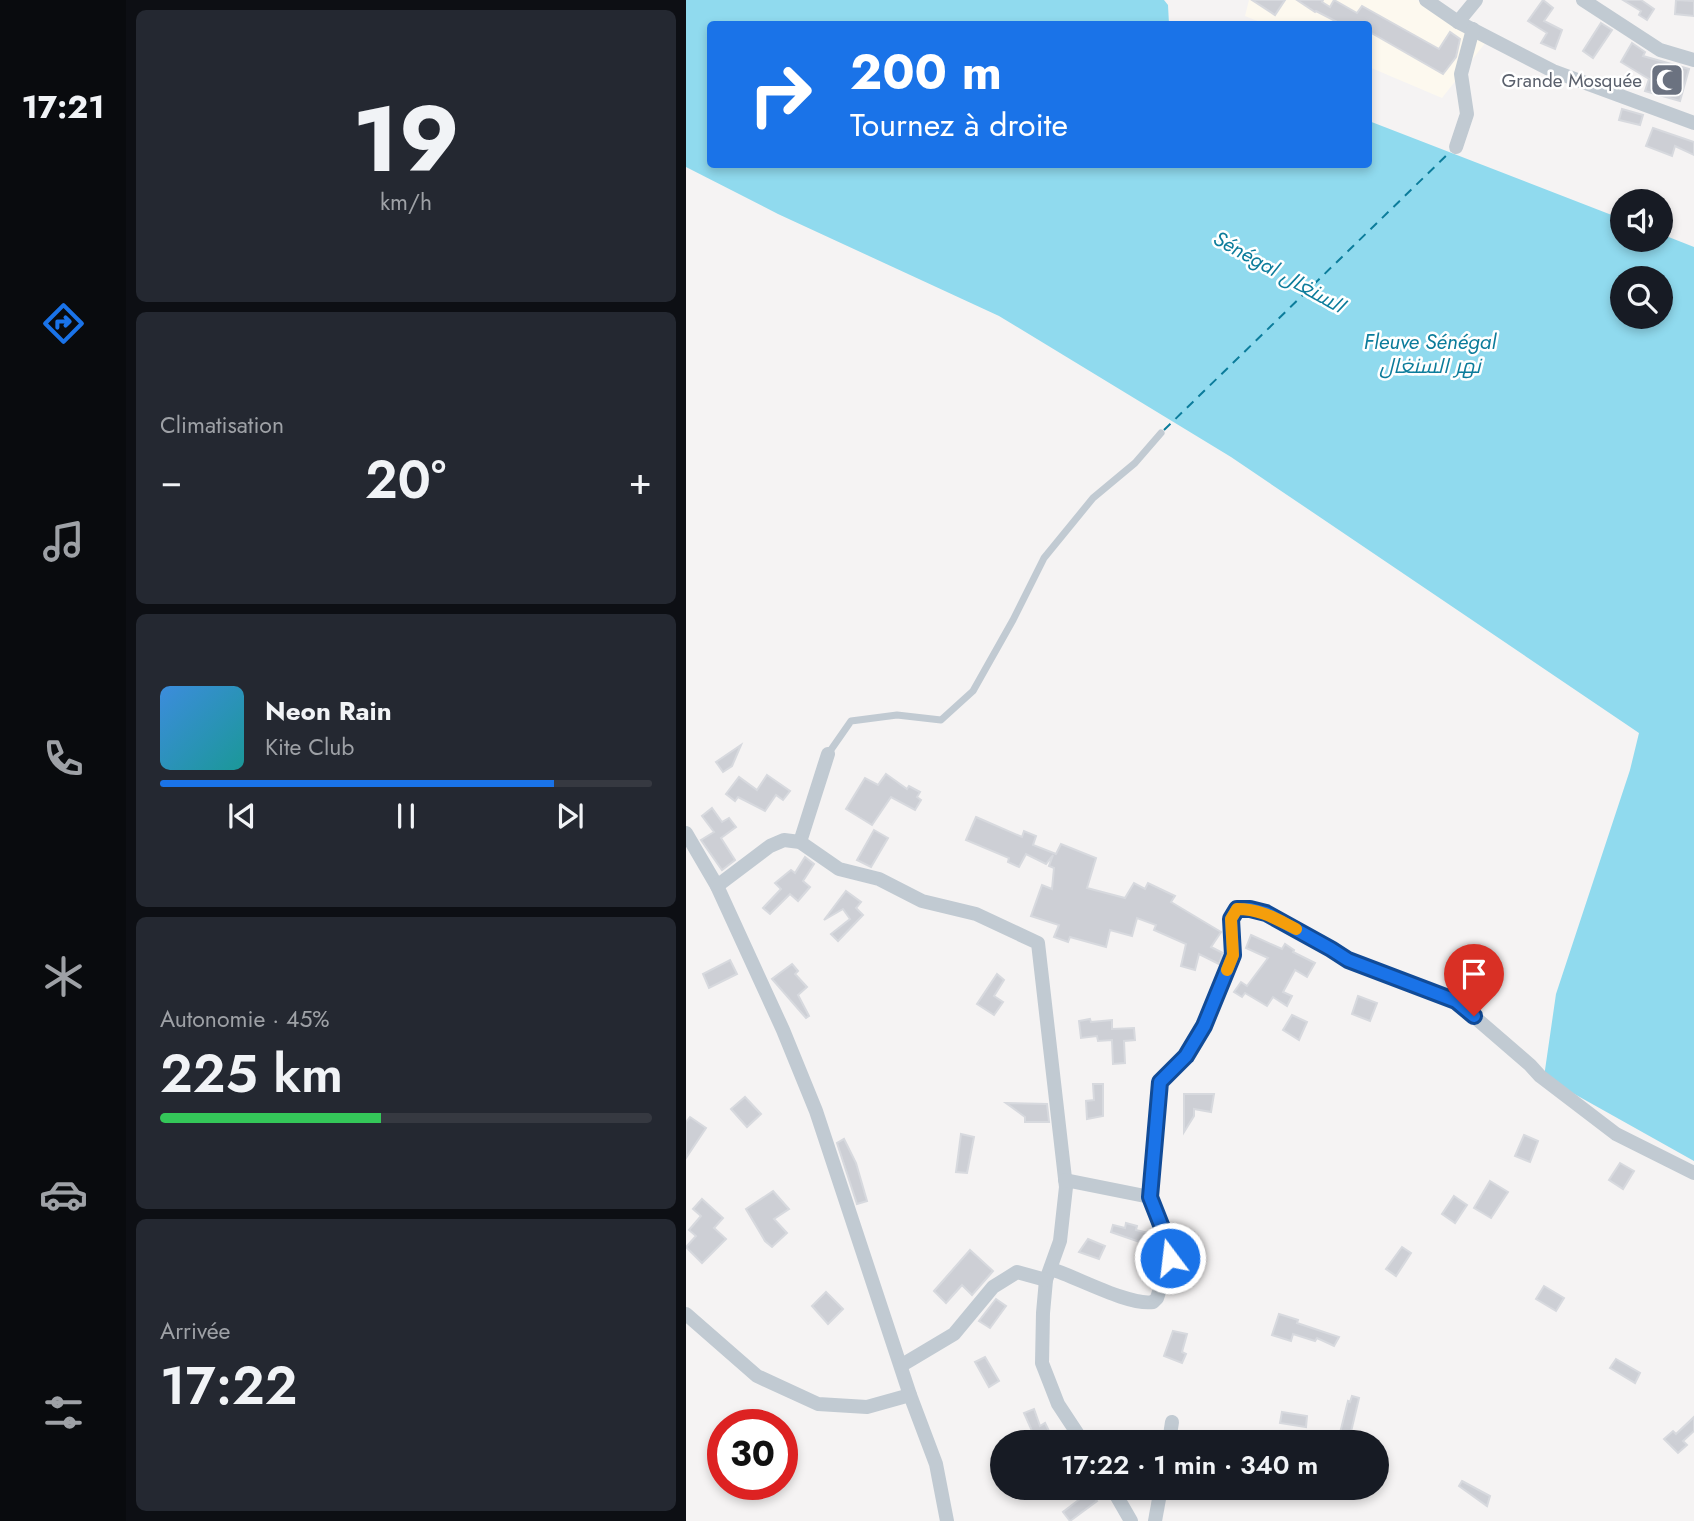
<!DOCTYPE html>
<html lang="fr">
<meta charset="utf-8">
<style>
body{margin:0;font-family:Jost,Cairo,sans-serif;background:#242831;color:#f1f3f6;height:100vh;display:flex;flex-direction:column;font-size:26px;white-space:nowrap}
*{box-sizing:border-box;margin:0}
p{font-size:23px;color:#9ea1a6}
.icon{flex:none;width:38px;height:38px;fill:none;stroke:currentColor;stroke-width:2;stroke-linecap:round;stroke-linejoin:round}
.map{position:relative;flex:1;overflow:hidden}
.drawer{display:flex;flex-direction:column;gap:10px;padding:10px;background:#0d0f14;width:560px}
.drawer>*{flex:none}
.hud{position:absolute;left:21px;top:21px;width:665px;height:147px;border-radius:7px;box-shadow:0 4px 10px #0003;background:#1a73e8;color:#fff;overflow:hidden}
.buttons{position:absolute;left:924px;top:189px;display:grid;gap:14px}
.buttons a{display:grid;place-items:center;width:63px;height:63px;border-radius:50%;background:#171b24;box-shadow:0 4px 10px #0003;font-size:35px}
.speed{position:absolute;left:21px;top:1409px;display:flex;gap:14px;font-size:35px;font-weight:700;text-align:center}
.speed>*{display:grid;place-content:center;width:91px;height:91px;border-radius:50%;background:#171b24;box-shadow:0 4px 10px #0003;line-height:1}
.speed .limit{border:10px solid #d22;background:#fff;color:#111}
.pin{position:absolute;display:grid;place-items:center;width:60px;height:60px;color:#fff;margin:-72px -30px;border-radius:50% 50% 50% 0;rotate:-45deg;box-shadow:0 0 7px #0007}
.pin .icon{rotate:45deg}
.me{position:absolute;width:77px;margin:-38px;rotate:345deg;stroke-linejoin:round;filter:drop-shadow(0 0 5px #0008)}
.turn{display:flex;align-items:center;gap:24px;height:147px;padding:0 28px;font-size:32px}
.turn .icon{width:91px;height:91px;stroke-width:2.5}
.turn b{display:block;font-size:49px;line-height:60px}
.big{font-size:52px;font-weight:600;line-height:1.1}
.drawer .tile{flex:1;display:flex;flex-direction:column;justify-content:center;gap:10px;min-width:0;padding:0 24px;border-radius:10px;background:#242831}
.drawer .dial{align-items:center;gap:0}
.dial b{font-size:91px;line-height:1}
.song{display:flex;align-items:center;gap:21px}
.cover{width:84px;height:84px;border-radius:10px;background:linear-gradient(135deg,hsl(210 70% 55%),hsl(180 70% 35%))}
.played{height:7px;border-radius:4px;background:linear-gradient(90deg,#1a73e8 80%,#363941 80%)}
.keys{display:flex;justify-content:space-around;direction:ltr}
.heat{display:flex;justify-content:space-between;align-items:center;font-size:38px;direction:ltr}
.charge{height:10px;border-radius:5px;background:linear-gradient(90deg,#34c759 45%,#363941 0)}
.trip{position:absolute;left:304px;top:1430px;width:399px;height:70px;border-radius:35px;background:#171b24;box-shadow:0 4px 10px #0003;font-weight:600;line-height:70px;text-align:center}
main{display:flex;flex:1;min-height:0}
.tab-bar{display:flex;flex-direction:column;width:126px;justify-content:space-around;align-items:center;background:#090b0e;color:#9ea1a6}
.tab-bar .icon{width:49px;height:49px}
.tab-bar .on{color:#1a73e8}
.tab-bar b{font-size:32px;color:#f1f3f6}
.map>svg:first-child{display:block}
</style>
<main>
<nav class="tab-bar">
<b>17:21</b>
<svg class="icon on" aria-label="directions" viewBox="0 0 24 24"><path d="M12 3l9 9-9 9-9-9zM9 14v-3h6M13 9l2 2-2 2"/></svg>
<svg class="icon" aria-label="music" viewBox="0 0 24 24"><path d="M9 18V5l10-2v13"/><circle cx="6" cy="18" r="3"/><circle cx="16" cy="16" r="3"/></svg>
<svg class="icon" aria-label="phone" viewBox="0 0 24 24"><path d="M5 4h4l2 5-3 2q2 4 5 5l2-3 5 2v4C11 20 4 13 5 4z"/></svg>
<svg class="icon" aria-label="climate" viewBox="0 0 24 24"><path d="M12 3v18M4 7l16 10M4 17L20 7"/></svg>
<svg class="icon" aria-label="car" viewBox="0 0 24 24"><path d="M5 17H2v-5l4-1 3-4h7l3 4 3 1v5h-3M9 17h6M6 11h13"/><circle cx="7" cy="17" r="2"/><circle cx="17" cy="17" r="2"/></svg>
<svg class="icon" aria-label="filters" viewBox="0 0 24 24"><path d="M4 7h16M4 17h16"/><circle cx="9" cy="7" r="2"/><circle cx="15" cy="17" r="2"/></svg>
</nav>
<section class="drawer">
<div class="tile dial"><b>19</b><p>km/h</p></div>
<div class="tile"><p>Climatisation</p>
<div class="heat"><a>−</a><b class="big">20°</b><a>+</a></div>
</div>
<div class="tile">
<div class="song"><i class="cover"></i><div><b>Neon Rain</b><p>Kite Club</p></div></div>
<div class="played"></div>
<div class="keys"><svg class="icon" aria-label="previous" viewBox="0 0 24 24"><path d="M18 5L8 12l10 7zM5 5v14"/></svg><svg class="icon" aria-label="pause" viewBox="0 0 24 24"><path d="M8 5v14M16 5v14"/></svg><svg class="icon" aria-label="next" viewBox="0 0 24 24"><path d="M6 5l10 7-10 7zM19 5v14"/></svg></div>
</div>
<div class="tile"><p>Autonomie · 45%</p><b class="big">225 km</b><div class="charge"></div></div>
<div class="tile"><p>Arrivée</p><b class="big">17:22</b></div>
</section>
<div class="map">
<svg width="1008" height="1521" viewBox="0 0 1008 1521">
<rect width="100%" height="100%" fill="#f5f3f3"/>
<path fill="#fdf9ef" d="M563,0H731L800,42L756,98L683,67L682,24H579L559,16Z"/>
<path fill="#90daee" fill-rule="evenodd" d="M0,0H478L482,5L483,24H24V164H682L683,121L936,219V240H975V234L1008,247V1161L858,1077L870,994L944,770L953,733L545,457L313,316L92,214L0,167ZM936,278H975V317H936Z"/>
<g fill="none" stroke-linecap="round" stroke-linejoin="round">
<path stroke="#0c7c9b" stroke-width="2" stroke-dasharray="9 7" stroke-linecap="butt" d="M478,430L765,151"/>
</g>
<g fill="#cdcfd5" stroke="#d7d9de" stroke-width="2">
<path d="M566,0H599L589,15Z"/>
<path d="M611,0H637L636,2L644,7L648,0L671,13L676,6L753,49L764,32L774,39L770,57L757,74L682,31V24H655L630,11L629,12Z"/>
<path d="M857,0L867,8L858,21L876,30L869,49L855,43L861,33L842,21Z"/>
<path d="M937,0H955L968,9L961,20L953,15L955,11Z"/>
<path d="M990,0L1008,1V16L989,14Z"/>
<path d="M915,23L926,30L907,58L897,51Z"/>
<path d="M946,43L959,52L957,56L1003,69L994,101L959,91L963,79L935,62Z"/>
<path d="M936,109L957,115L954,125L933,120Z"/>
<path d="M967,128L1008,142V155L989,146L986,156L960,146Z"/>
<path d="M55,745L46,766L37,772L30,762Z"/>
<path d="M200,774L221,789L223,786L234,792L231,797L235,800L229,810L205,797L186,825L160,809L179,778L192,785Z"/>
<path d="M81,775L104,791L97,800L90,795L79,811L52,797L49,801L40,794L53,777L71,790Z"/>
<path d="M26,808L36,822L43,818L50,827L35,838L49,860L36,870L15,840L28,832L16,816Z"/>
<path d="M290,817L336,837L338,831L350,836L347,845L370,854L375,844L410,858L401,888L439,898L448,883L459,889L462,883L489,896L485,902L535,932L525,947L537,953L533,964L513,954L509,970L495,966L500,944L468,930L470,925L451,918L446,936L424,930L420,947L384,937L382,942L368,937L373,925L345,916L356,885L366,889L368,868L363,866L367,855L360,864L340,854L333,867L322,862L323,858L280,840Z"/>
<path d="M188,830L202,838L185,867L171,860Z"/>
<path d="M119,857L128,864L117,881L124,887L112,901L104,894L84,914L77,908L95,889L89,883L105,870L109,873Z"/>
<path d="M160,891L175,902L170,908L177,915L152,941L145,934L164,919L157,909L138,920Z"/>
<path d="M565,935L596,949L599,944L608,950L607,952L629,963L621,977L609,970L597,992L606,996L601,1006L587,997L581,1006L559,993L556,997L548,992L555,982L561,986L582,958L560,948Z"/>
<path d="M44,960L51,974L23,988L17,974Z"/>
<path d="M106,964L112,971L109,974L121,987L112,995L123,1016L120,1018L86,979Z"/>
<path d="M311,974L318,980L308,996L317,1002L308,1015L291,1004Z"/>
<path d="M672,996L691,1003L684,1021L666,1014Z"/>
<path d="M606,1015L621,1022L613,1040L597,1030Z"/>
<path d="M404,1019L405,1022L426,1020V1029L448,1028L449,1040L438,1041L439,1063L427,1064L426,1040L412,1041L411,1036L395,1038L393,1021Z"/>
<path d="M407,1084H417V1116L401,1119L400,1101L408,1100Z"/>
<path d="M498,1094H528L525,1112L508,1109V1116L498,1132Z"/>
<path d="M59,1097L75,1114L61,1127L45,1109Z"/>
<path d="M320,1103L361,1104L363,1122H339V1117Z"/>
<path d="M4,1117L20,1128L0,1158V1122Z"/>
<path d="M275,1134L288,1137L281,1173L270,1172Z"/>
<path d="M838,1135L852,1141L844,1162L829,1156Z"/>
<path d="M158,1139L170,1163L181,1201L171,1204L151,1143Z"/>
<path d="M934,1163L948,1171L937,1189L923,1180Z"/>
<path d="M804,1181L822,1192L805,1218L788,1208Z"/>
<path d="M87,1191L103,1209L88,1219L101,1233L86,1247L79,1241L60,1209Z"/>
<path d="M768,1196L781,1205L769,1223L756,1214Z"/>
<path d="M16,1199L37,1218L28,1228L40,1239L16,1263L0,1247L10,1236L3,1230L15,1216L7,1209Z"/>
<path d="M440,1223L451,1226L450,1230L467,1234L465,1246L425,1232L427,1225L439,1228Z"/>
<path d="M491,1228L508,1232L503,1251L499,1250L495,1253L492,1251L489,1237Z"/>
<path d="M402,1239L419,1246L413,1259L393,1252Z"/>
<path d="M716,1247L725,1253L710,1276L700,1269Z"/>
<path d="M284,1250L307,1271L286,1295L276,1285L260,1303L248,1291Z"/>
<path d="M858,1286L878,1298L870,1311L850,1299Z"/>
<path d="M140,1292L157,1309L142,1324L126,1306Z"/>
<path d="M310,1299L320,1306L304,1328L293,1321Z"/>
<path d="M593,1314L612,1320L611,1323L653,1337L648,1346L631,1338L629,1341L607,1334L605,1341L586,1335Z"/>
<path d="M487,1331L501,1334L496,1352L500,1354L496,1363L478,1356Z"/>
<path d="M299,1357L313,1381L303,1387L289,1362Z"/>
<path d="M930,1359L954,1373L949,1383L924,1368Z"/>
<path d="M666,1396L673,1398L664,1436L654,1433L662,1401L664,1402Z"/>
<path d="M348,1409L354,1426L359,1423L364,1433L350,1440L338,1413Z"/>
<path d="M596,1412L621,1416L620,1427L594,1423Z"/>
<path d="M1008,1417V1431L997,1441L1001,1445L992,1453L978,1439L987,1431L990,1434Z"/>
<path d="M776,1481L804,1496L801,1506L773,1486Z"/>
<path d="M403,1492L411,1501L384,1521L377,1512Z"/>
</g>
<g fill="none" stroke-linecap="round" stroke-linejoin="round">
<path stroke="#c1cad2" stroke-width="7" d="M142,754L165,721L211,715L255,720L287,691L327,620L358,558L407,498L449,463L475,433"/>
<g stroke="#c1cad2" stroke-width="14">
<path d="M740,0L772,22L867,71L1008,123"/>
<path d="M897,0L974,50L1008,60"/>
<path d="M772,22L790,0"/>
<path d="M770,147L781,114L775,74L787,29"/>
<path d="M0,833L31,886L97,1030L130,1111L224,1395L250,1464L261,1521"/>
<path d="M114,842L142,754"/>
<path d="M31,886L84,846L98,840L114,842L153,869L193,879L236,901L290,914L352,943L380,1187L374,1241L360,1280L357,1313L356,1363L372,1404L397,1442"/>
<path d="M379,1180L464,1197"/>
<path d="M365,1269C391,1277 443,1306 467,1302L471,1298L484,1258L477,1230L464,1197L474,1082L500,1056L518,1026L547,955L545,919L551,910L564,909L581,913L645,949L662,960L770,1001L844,1065L854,1076L930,1134L1008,1173"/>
<path d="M0,1314L71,1376L132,1404L181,1407L224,1395"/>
<path d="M216,1365L268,1334L307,1287L331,1272L360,1280"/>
<path d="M483,1442L486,1422"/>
<path d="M426,1488L445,1521"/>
<path d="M469,1521L475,1488"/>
</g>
</g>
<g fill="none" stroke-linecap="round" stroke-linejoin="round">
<defs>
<path id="route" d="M484,1258L477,1230L464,1197L474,1082L500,1056L518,1026L547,955L545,919L551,909H564L580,913L645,949L662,960L770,1001L788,1016"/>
</defs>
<use href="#route" stroke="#114b97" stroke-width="18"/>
<use href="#route" stroke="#1a73e8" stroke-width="12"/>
<path stroke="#f59e0b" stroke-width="12" d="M541,970L547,955L545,919L551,909C575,909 590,919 610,929"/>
</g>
<defs>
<symbol id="mosque-square" viewBox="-11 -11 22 22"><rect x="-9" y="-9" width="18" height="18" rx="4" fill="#6b7280" stroke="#fff"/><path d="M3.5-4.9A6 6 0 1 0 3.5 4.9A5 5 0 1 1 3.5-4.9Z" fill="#fff"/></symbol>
</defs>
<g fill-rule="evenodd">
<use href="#mosque-square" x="962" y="61" width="38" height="38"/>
</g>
<g text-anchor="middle" stroke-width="5" stroke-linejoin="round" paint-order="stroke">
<g font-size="19" fill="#5b616d" stroke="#fff" text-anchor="end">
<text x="956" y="87">Grande Mosquée</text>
</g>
<g font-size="21" font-style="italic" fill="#0c7c9b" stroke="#fff">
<text transform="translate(593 272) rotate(29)" y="7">Sénégal السنغال</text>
<text x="744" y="349">Fleuve Sénégal<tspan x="744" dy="24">نهر السنغال</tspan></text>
</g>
</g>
</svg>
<div class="buttons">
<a><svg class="icon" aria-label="sound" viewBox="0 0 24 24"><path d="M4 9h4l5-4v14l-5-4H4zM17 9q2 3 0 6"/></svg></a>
<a><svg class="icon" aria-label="search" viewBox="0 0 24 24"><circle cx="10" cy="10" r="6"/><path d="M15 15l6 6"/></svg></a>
</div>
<div class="speed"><div class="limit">30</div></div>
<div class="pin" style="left:788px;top:1016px;background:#d93025"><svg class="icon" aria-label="arrive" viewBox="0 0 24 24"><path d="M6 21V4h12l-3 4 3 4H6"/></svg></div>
<svg class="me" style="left:484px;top:1258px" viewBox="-20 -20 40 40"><circle r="17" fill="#1a73e8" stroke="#fff" stroke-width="3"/><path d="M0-11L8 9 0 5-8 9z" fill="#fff"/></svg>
<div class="trip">17:22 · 1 min · 340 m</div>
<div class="hud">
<div class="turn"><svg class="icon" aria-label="right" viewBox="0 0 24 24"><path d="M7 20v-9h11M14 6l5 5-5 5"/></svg><div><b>200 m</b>Tournez à droite</div></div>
</div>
</div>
</main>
